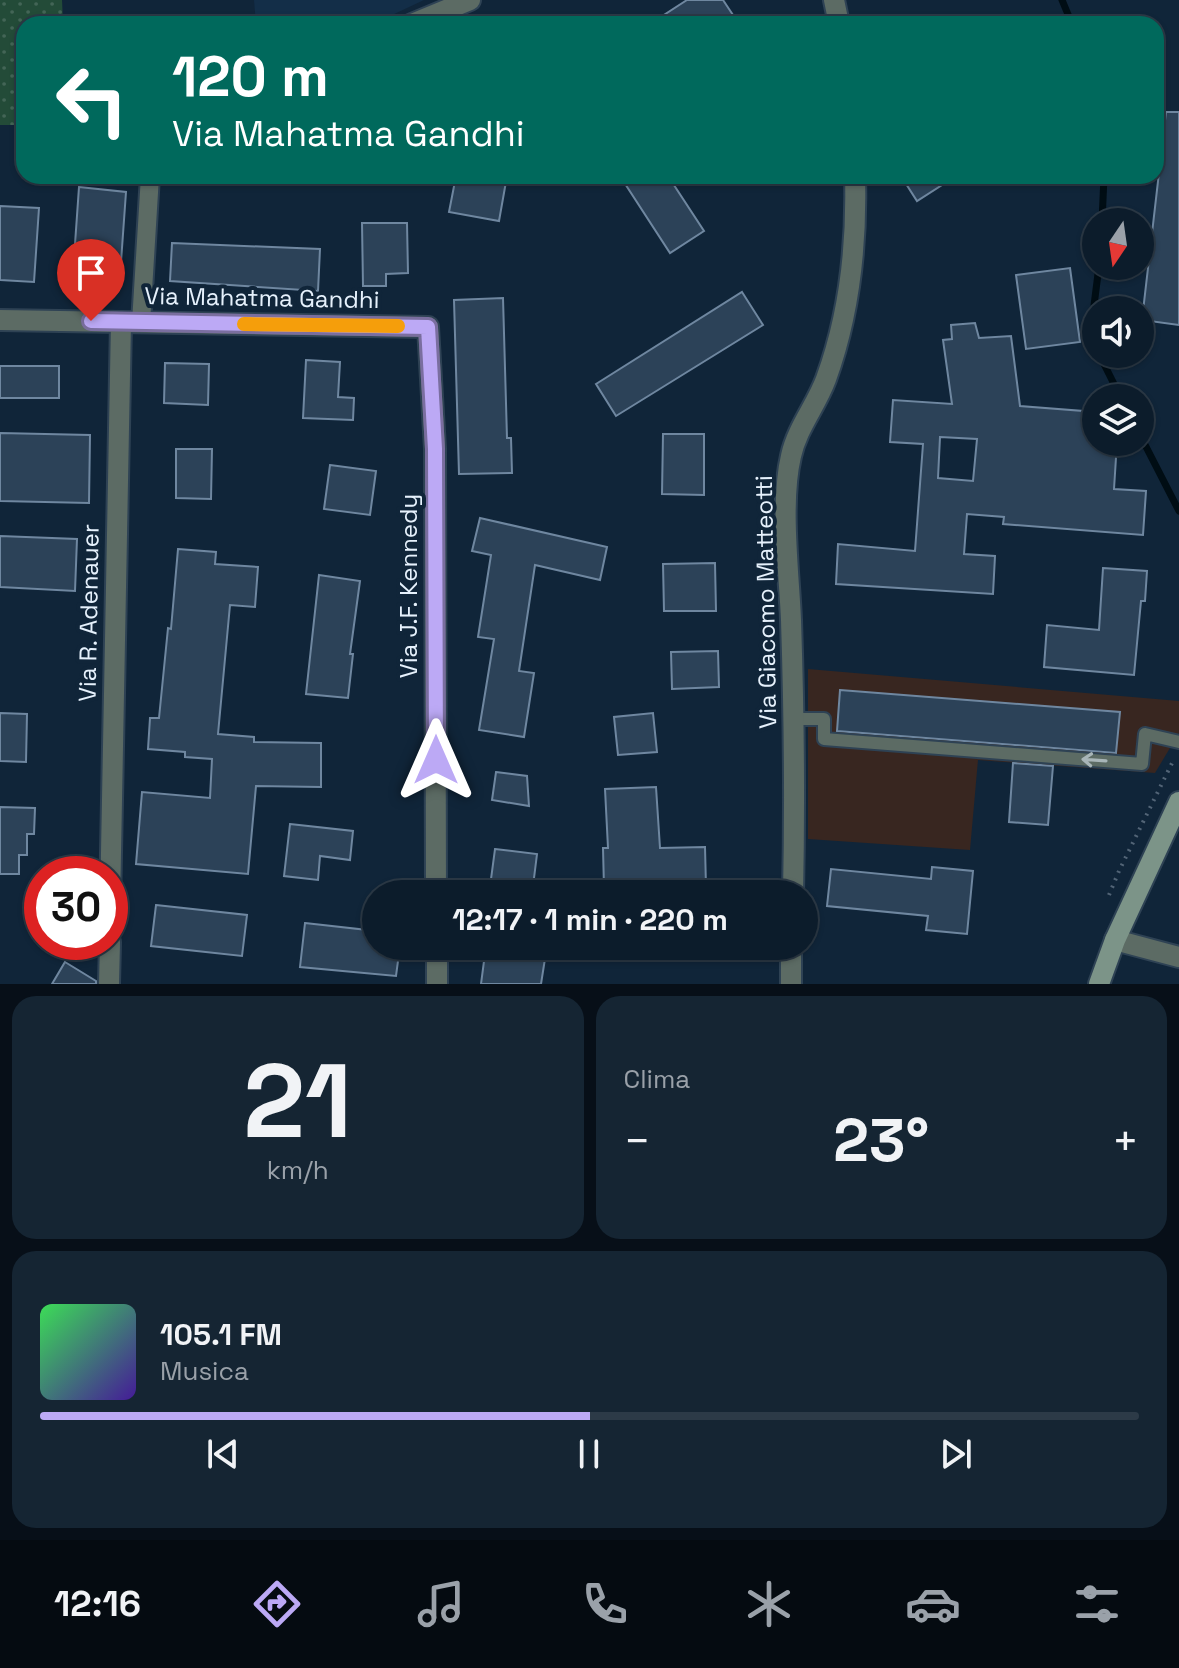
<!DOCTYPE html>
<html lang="it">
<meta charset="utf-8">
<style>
body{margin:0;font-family:"Space Grotesk",sans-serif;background:#152533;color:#f1f3f6;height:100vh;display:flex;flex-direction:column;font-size:30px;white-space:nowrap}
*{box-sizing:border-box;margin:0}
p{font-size:26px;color:#9aa1a9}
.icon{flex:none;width:44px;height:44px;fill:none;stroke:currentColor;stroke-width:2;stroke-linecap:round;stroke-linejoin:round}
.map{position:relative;height:984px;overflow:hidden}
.sheet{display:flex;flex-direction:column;gap:12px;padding:12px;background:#070f18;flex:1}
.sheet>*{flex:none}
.banner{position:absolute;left:16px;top:16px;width:1148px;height:168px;border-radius:24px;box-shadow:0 2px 6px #0004,0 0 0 2px #2c3a47;background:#00695c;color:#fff;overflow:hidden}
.needle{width:52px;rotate:193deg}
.tools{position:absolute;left:1082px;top:208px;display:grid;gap:16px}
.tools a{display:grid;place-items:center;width:72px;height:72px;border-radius:50%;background:#0c1c2b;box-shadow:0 2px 6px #0004,0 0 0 2px #2c3a47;font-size:40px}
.speed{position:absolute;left:24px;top:856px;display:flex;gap:16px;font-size:40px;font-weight:700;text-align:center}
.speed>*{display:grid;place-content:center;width:104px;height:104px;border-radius:50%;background:#0c1c2b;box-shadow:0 2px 6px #0004,0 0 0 2px #2c3a47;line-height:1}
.speed .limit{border:12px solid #d22;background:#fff;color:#111}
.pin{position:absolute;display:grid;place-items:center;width:68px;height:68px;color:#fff;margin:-82px -34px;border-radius:50% 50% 50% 0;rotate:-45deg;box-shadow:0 0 8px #0007}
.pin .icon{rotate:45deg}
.me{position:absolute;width:88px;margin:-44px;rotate:0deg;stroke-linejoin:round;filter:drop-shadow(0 0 6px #0008)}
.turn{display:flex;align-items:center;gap:28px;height:168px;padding:0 24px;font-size:36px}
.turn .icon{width:104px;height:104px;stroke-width:2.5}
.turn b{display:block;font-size:56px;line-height:68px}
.big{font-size:60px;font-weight:600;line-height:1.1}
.sheet .widget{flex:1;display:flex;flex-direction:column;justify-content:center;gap:12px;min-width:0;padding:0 28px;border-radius:24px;background:#152533}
.sheet .dial{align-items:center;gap:0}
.dial b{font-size:104px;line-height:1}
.song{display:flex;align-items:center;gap:24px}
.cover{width:96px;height:96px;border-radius:12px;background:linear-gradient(135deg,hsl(130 70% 55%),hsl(260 70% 35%))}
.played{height:8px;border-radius:4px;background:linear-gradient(90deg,#bca9f5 50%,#2c3a47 50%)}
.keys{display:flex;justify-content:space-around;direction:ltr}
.heat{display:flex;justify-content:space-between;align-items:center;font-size:44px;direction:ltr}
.sheet .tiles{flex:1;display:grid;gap:12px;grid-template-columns:1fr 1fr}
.widget:last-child{grid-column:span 2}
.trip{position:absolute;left:362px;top:880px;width:456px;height:80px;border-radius:40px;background:#0c1c2b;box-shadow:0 2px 6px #0004,0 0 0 2px #2c3a47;font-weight:600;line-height:80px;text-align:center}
.dock{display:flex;height:128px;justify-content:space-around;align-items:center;background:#050b11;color:#9aa1a9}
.dock .icon{width:56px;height:56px}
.dock .current{color:#bca9f5}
.dock b{font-size:36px;color:#f1f3f6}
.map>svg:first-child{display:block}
</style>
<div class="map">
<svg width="1179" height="984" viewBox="0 0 1179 984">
<defs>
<pattern id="grass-dots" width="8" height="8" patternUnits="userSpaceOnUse" patternTransform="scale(2)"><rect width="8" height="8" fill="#234b38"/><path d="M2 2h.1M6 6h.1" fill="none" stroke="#436556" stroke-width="1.8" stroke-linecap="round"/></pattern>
</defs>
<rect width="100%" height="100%" fill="#102539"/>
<path fill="#382620" d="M808,669L1179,701V733L1155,773L978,760L970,850L808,839Z"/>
<path fill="#132e48" d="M254,0H424L373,24H352L350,21L342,24H256Z"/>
<path fill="url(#grass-dots)" d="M0,0H62L63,24H24V125H0Z"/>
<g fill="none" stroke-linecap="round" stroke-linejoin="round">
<g stroke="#000d14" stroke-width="7">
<path d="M1062,0L1072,24"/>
<path d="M1102,222L1104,176"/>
<path d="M1096,348L1090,337L1099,266"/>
<path d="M1099,354L1121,398"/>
<path d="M1140,435L1179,511"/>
</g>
</g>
<g fill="#2c4258" stroke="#6f87a0" stroke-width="2" fill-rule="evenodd">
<path d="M687,0H723L739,24H650Z"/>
<path d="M1166,112H1179V325L1142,320Z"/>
<path d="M456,176H507L499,221L449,212Z"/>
<path d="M620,176H668L704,231L670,253Z"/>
<path d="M901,176H956L917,201Z"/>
<path d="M79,187L126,192L119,290L72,287Z"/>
<path d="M0,206L39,208L34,282L0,280Z"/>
<path d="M362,223H407L408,273L386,274V286H363Z"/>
<path d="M172,243L320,249L318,291L170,281Z"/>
<path d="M1070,268L1080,342L1026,349L1016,275Z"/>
<path d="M742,292L763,325L616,416L596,384Z"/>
<path d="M503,298L507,438H511L512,473L459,474L454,300Z"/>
<path d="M975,323L979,338L1011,336L1020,406L1096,412V442H1117L1114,489L1146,491L1143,535L1003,524L1004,517L967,514L964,554L995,556L993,594L836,584L838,544L915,551L923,444L890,442L893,400L952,404L943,340L952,339L951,325ZM940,437L977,439L973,481L938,478Z"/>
<path d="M306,360L340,362L338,397L354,398L353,420L303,418Z"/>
<path d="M165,363L209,364L208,405L164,403Z"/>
<rect x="0" y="366" width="59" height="32"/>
<path d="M0,433L90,435L89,503L0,501Z"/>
<path d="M663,434H704V495L662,494Z"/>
<path d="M176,449H212L211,499L176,498Z"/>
<path d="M330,465L376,471L370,515L324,509Z"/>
<path d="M480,518L607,547L600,580L535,565L519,671L534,673L524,737L479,730L494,639L478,637L491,555L472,551Z"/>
<path d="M0,536L77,539L75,591L0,587Z"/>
<path d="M178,549L216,552L215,564L258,567L255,607L230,605L218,734L254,737V742L321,743V787L256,786L248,874L136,864L142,792L210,798L212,759L185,757V752L148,749L150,718H159L168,628L171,629Z"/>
<path d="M715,563L716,611H664L663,564Z"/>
<path d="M1103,568L1147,571L1145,601H1141L1134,675L1044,667L1047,625L1099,630Z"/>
<path d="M319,575L360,581L350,654H353L348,698L306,694Z"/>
<path d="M718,651L719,687L672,689L671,652Z"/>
<path d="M840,690L1120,712L1116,753L837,731Z"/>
<path d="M0,713L27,714L26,762L0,761Z"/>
<path d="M653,713L657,752L618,755L614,717Z"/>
<path d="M1013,763L1053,766L1048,825L1009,822Z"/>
<path d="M496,772L527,776L529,806L492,800Z"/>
<path d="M656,787L660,848L705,847L706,887L604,888L603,848H608L605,789Z"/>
<path d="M0,807L35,808L34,834H27V855H19V874H0Z"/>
<path d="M290,824L353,831L350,860L320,856L318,880L284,876Z"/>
<path d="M495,849L537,854L532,894H489Z"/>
<path d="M932,867L973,871L967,934L926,930L928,916L827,906L831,869L931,879Z"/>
<path d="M156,905L247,915L242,956L151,946Z"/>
<path d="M305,923L376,931V946H400L396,976L300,967Z"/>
<path d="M486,946H547L541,984H481Z"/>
<path d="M65,962L96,981V984H52Z"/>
</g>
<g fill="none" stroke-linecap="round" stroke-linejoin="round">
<defs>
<path id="service" d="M794,719H824V739L1142,764L1145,734L1179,742"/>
<path id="pedestrian" d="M141,323L150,176"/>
<g id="minor">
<path d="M834,0L839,24"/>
<path d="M412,24L470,0"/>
<path d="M0,320L428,327L435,449L436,894"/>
<path d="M793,894C795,803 794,712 791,620C789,572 780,503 791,456C797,428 816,406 826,379C850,313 857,246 855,176"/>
<path d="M110,906L121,322"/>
<path d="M1115,940L1179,957"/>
<path d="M437,946V984"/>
<path d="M109,984L110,942"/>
<path d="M791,984V946"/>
</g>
<path id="secondary" d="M1099,984L1115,940L1179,802"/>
</defs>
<use href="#service" stroke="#2e4254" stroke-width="16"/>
<use href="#pedestrian" stroke="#2e4254" stroke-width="22"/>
<use href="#minor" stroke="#2e4254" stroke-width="24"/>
<use href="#secondary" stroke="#2e4254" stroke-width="24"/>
<path stroke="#526476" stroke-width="4" stroke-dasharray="2 6" stroke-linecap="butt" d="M1109,895L1119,871L1174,759"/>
<use href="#service" stroke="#5c6b64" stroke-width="12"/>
<use href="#pedestrian" stroke="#5c6b64" stroke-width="18"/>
<use href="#minor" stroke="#5c6b64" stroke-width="20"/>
<use href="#secondary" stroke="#7c9488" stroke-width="20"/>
</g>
<defs><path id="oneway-shaft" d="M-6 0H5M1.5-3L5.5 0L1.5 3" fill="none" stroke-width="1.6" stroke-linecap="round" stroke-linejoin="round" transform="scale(2)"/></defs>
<use stroke="#a8b5b8" href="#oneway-shaft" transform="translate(1094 760) rotate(-176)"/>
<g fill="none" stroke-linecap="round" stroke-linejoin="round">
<defs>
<path id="route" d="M91,321L428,327L435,449L436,760"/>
</defs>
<use href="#route" stroke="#7a6e9f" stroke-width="20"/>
<use href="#route" stroke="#bca9f5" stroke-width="14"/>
<path stroke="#f59e0b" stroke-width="14" d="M244,324L398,326"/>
</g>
<g text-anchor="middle" stroke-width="8" stroke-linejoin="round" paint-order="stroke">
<g font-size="24" fill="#e6f1fc" stroke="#102539">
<text transform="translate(262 298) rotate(1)" y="8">Via Mahatma Gandhi</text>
<text transform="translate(409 586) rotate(-90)" y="8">Via J.F. Kennedy</text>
<text transform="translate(766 602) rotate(-91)" y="8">Via Giacomo Matteotti</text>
<text transform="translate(89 613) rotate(-89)" y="8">Via R. Adenauer</text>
</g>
</g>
</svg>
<div class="tools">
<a><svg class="needle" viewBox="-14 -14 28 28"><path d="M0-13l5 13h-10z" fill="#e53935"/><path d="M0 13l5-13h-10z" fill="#9aa1a9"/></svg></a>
<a><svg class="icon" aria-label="sound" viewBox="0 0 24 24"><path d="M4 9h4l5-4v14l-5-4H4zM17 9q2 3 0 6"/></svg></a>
<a><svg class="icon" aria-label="layers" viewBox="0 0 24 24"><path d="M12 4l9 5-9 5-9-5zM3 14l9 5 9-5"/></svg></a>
</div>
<div class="speed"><div class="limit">30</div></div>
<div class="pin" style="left:91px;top:321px;background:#d93025"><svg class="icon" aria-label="arrive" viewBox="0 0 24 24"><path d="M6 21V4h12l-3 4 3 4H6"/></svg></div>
<svg class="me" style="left:436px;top:760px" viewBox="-20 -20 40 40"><path d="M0-17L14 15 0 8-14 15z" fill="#bca9f5" stroke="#fff" stroke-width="4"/></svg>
<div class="trip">12:17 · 1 min · 220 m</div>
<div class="banner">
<div class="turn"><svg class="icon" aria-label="left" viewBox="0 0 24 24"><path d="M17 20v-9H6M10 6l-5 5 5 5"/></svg><div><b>120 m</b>Via Mahatma Gandhi</div></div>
</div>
</div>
<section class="sheet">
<div class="tiles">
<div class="widget dial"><b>21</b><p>km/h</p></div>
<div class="widget"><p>Clima</p>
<div class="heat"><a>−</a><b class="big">23°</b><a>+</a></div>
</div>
<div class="widget">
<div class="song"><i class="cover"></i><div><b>105.1 FM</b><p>Musica</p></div></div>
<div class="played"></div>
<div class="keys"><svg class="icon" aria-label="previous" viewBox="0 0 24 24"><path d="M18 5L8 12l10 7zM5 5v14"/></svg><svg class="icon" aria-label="pause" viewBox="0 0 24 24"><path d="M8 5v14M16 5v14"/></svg><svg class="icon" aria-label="next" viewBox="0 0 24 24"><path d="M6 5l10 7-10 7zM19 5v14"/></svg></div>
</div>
</div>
</section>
<nav class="dock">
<b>12:16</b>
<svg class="icon current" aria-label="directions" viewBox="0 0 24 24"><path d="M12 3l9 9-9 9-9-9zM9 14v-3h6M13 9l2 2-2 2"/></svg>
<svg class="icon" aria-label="music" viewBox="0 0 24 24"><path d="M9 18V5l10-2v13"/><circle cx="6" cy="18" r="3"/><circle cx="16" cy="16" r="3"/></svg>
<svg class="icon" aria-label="phone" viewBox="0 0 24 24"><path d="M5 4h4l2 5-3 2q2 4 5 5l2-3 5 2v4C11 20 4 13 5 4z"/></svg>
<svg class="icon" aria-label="climate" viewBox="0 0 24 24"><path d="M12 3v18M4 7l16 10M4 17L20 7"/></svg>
<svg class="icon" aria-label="car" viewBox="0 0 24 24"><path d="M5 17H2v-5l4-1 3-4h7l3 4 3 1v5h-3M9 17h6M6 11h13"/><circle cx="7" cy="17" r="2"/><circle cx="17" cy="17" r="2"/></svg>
<svg class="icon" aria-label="filters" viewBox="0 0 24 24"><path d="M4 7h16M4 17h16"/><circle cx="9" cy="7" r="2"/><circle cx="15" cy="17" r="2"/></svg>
</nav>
